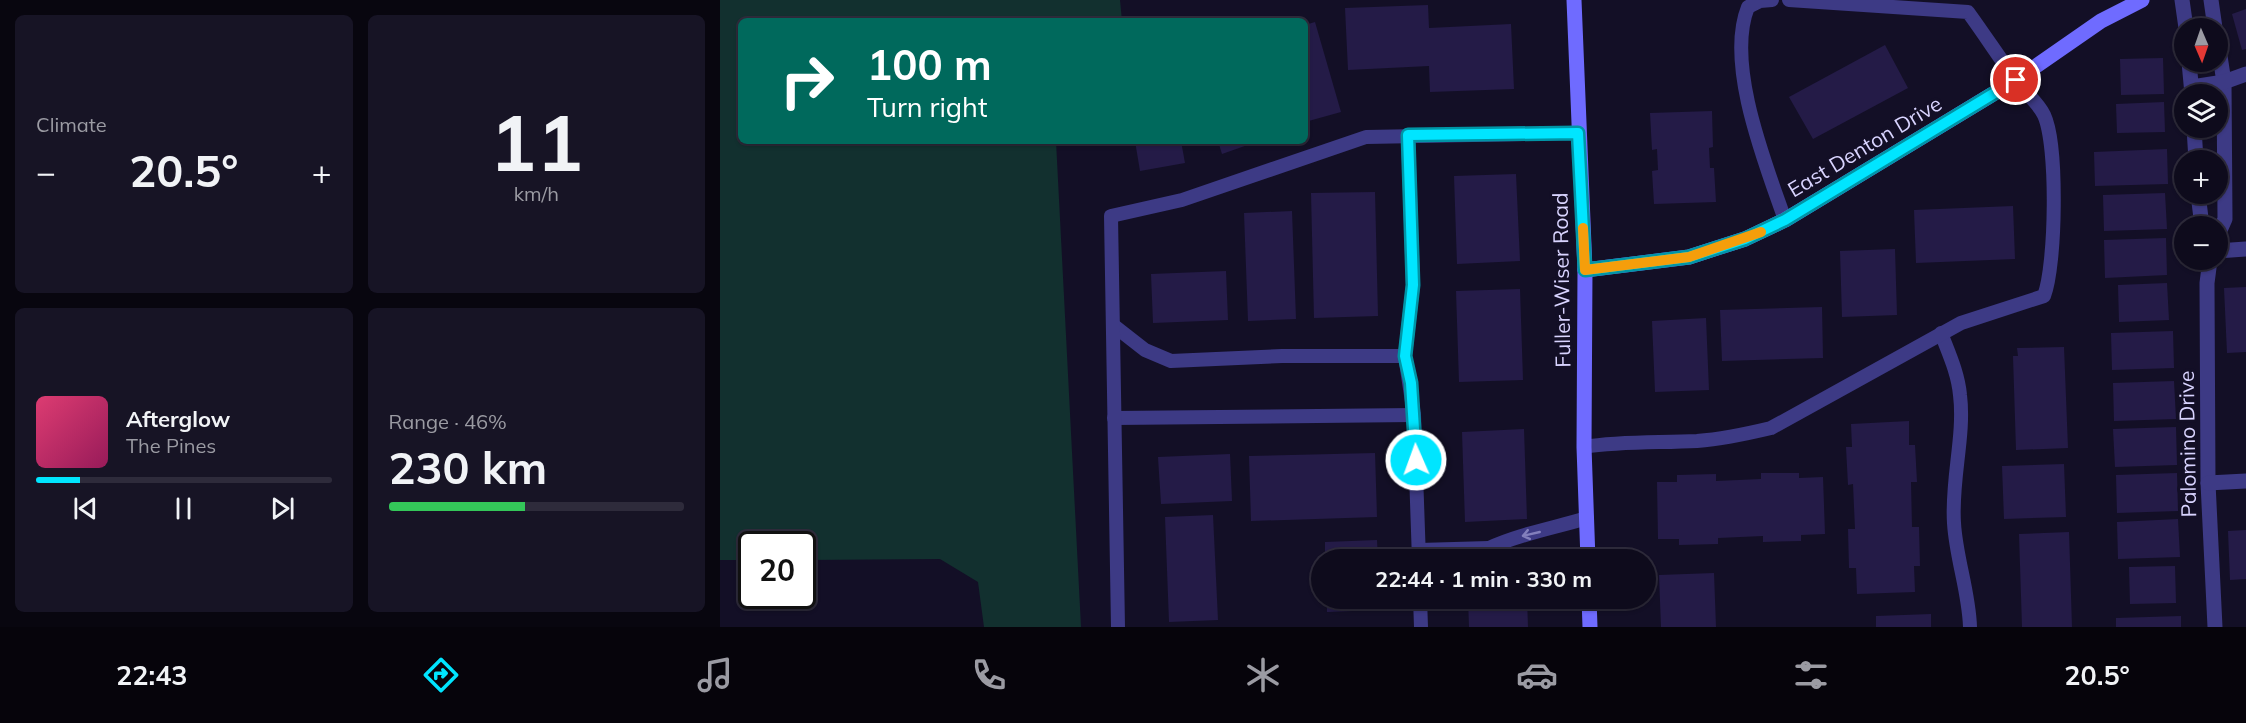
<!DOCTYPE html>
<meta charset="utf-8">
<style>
body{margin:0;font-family:Mulish,sans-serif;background:#171425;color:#f1f3f6;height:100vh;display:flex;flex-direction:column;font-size:22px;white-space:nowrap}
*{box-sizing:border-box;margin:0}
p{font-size:20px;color:#9b9ba3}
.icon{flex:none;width:33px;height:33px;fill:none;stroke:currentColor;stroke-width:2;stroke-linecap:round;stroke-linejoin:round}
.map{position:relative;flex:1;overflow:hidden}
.sheet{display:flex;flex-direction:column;gap:15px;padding:15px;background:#08060f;width:720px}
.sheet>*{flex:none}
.banner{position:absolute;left:18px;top:18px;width:570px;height:126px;border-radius:9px;box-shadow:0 2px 4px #0004,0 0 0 2px #2e2b3b;background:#00695c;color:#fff;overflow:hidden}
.needle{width:39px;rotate:178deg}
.tools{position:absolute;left:1454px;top:18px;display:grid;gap:12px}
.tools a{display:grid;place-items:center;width:54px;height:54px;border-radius:50%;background:#0e0b1c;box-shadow:0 2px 4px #0004,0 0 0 2px #2e2b3b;font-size:30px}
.speed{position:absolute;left:18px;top:531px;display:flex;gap:12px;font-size:30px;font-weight:700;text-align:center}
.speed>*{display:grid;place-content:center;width:78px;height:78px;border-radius:50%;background:#0e0b1c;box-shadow:0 2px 4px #0004,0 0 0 2px #2e2b3b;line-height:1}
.speed .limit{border:3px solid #111;border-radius:9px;background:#fff;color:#111}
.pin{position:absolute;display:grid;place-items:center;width:51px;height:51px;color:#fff;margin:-26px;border:3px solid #fff;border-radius:50%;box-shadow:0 2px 6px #0007}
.me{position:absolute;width:66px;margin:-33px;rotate:358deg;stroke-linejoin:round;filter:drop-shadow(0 0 4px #0008)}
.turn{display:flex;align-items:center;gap:21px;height:126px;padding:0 30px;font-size:27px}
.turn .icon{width:78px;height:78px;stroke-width:2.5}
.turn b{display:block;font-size:42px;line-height:51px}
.big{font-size:45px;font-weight:700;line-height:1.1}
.sheet .card{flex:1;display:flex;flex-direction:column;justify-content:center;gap:9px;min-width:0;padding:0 21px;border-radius:9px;background:#171425}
.sheet .dial{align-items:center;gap:0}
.dial b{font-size:78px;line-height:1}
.song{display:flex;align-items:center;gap:18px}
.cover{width:72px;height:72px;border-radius:9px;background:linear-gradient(135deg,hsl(340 70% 55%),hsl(330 70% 35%))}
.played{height:6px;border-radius:3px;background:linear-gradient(90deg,#00e5ff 15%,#2e2b3b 15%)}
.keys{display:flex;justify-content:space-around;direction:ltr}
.heat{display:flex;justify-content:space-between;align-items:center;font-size:33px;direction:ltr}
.charge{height:9px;border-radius:4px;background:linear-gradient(90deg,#34c759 46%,#2e2b3b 0)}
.sheet .tiles{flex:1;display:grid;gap:15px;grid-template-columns:repeat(2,1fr)}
.trip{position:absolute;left:591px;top:549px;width:345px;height:60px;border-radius:30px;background:#0e0b1c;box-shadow:0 2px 4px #0004,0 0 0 2px #2e2b3b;font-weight:700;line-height:60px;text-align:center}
.menu{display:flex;height:96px;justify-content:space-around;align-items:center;background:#06040b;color:#9b9ba3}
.menu .icon{width:42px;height:42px}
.menu .selected{color:#00e5ff}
.menu b{font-size:27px;color:#f1f3f6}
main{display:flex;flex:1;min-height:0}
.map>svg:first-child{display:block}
</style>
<main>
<section class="sheet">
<div class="tiles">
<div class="card"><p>Climate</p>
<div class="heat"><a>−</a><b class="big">20.5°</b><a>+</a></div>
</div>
<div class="card dial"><b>11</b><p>km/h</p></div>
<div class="card">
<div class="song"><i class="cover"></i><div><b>Afterglow</b><p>The Pines</p></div></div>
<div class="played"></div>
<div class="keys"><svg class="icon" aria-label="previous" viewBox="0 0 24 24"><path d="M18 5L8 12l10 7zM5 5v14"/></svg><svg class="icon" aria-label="pause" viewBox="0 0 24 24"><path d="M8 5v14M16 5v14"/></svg><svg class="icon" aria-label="next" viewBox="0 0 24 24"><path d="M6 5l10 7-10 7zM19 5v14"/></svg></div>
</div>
<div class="card"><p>Range · 46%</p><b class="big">230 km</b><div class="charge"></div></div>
</div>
</section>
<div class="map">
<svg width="1526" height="627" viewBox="0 0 1526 627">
<rect width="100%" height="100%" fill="#130f26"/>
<path fill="#12302f" d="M0,0H400L402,21H21V141H336L361,627H264L258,582L220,559L83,560L82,544H32L31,560H0Z"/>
<g fill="#241b47">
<path d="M708,5L709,28L791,24L794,89L710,92L709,66L628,70L625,8Z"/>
<path d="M1526,9V49L1522,50L1512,14Z"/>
<path d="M595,22L621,112L585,122V25Z"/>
<path d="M1165,45L1188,88L1093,139L1069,97Z"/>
<path d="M1443,58L1444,94L1401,95L1400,59Z"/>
<path d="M1444,102L1445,132L1397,133L1396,104Z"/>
<path d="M992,111L993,147L989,148L990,168H994L996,202L934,204L932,171L938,170L937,149L932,150L930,113Z"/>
<path d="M415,141H461L465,163L420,171Z"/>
<path d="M498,141H539L502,154Z"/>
<path d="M1447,149L1448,184L1375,186L1374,152Z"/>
<path d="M796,174L800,261L737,264L734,176Z"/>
<path d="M655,192L658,316L594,318L591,193Z"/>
<path d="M1445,193L1447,229L1384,231L1383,195Z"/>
<path d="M1293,206L1295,259L1196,263L1194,210Z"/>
<path d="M572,211L576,319L528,321L524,213Z"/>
<path d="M1446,238L1447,275L1385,278L1384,240Z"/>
<path d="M1175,249L1177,315L1122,317L1120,251Z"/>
<path d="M506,271L508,320L433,323L431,274Z"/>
<path d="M1447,283L1449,320L1399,322L1398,285Z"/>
<path d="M1526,287V352L1507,353L1504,288Z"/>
<path d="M800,289L803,380L739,382L736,291Z"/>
<path d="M1102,307L1103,358L1002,361L1000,310Z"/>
<path d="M986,318L989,390L935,392L932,321Z"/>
<path d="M1453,331L1454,368L1392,370L1391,333Z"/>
<path d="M1344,347L1348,448L1296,450L1293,356H1298L1297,348Z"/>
<path d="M1454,381L1456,419L1394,421L1393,383Z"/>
<path d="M1189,421V445H1195L1197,482H1191L1192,527H1199L1200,566H1194L1195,592L1137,594L1136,568H1129L1128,529H1135L1133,484L1128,485L1126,447H1132L1131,424Z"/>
<path d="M1456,427L1457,465L1395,467L1393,429Z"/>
<path d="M804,429L807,519L745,522L742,432Z"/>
<path d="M655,453L657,517L531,521L529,456Z"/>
<path d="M510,454L512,501L441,504L438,457Z"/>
<path d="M1344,464L1346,517L1284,519L1282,466Z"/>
<path d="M1041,473H1079V478L1103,477L1105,534L1081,535V541L1043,542V536L998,538V544L959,545V539H938L937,482H957V475L996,474V481L1041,479Z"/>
<path d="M1457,473L1458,511L1397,513L1396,475Z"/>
<path d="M493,515L498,620L449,622L445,517Z"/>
<path d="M1458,519L1460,557L1398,559L1397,522Z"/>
<path d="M1526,530V579L1510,580L1508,531Z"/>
<path d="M1349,532L1352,627H1302L1299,534Z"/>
<path d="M657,540L658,560H605V542Z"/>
<path d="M1455,566L1456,603L1410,604L1409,567Z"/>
<path d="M994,573L996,627H941L939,575Z"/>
<path d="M607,598H659V610L607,612Z"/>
<path d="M748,598H807L808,627H749Z"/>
<path d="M1211,614V627H1156V616Z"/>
<path d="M1461,616V627H1396V618Z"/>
</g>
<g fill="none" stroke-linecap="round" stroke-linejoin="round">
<g stroke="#3d3a85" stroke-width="14">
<path d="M1052,0L1040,1L1028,7C1005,64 1046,165 1065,220"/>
<path d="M688,135L693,285L685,356L694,415L699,560"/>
<path d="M393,325L425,350L451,361L562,356H685"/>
<path d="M1221,333C1229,354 1238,373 1240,395C1245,436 1231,480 1234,523C1236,558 1249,592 1250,627"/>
<path d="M394,418L694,415"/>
<path d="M864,447C902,441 939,443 977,441C1002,439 1026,434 1051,428L1241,323L1324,296C1336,265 1338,145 1324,115C1318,102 1303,91 1295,79C1279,57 1264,34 1248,12L1069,0"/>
<path d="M699,550L769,548"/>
<path d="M802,560L769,548C799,534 834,528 867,518"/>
<path d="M700,598L701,627"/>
<path d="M398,627L391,216L462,200L646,137L858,133"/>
</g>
<g stroke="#3d3a85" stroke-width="15">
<path d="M1462,0L1466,28"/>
<path d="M1491,0L1495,28"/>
<path d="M1497,37L1504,82L1505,219L1497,237"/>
<path d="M1469,62L1472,94"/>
<path d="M1472,87L1504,82L1526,74"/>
<path d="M1474,128L1476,160"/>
<path d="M1478,194L1482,226"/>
<path d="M1497,251L1526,249"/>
<path d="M1490,260L1487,283L1488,483L1495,627"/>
<path d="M1488,483L1526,481"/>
</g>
<g stroke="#6f6bff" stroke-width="15">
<path d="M854,0L865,270L864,447L868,560"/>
<path d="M865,270L969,257L1025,239L1065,220L1296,80L1381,21L1422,0"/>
<path d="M869,598L870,627"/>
</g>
</g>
<defs><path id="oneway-shaft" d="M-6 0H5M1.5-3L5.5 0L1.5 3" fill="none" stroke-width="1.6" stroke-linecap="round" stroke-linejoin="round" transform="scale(1.5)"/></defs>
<use stroke="#837fbc" href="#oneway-shaft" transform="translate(811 534) rotate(167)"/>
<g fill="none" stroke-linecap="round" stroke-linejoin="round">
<defs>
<path id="route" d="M696,460L691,383L685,356L693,285L688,135L858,133L865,270L969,257L1025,239L1065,220L1296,80"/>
</defs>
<use href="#route" stroke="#0095a6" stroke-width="15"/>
<use href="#route" stroke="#00e5ff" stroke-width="10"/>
<path stroke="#f59e0b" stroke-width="10" d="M863,228L865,270L969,257L1041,232"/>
</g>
<g text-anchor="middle" stroke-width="6" stroke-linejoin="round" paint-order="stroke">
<g font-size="21" fill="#d9d4ff" stroke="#130f26">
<text transform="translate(1145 147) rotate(-31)" y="7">East Denton Drive</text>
<text transform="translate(842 280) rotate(-91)" y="7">Fuller-Wiser Road</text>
<text transform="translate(1468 444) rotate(-91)" y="7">Palomino Drive</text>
</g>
</g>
</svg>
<div class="tools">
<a><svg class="needle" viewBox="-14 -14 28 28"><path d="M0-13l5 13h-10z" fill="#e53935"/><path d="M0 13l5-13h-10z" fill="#9b9ba3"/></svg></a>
<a><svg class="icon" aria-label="layers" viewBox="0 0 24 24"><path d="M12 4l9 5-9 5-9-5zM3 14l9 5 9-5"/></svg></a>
<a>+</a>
<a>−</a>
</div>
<div class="speed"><div class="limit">20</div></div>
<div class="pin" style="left:1296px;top:80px;background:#d93025"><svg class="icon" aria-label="arrive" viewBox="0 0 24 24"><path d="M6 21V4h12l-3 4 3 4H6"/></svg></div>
<svg class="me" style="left:696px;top:460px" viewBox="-20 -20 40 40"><circle r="17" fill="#00e5ff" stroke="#fff" stroke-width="3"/><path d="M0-11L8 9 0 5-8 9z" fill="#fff"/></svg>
<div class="trip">22:44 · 1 min · 330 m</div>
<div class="banner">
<div class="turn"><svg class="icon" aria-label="right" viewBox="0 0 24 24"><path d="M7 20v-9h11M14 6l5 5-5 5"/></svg><div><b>100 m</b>Turn right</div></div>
</div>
</div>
</main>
<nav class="menu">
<b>22:43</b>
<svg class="icon selected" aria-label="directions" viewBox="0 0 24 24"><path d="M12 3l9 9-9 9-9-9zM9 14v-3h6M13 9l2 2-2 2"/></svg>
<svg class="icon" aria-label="music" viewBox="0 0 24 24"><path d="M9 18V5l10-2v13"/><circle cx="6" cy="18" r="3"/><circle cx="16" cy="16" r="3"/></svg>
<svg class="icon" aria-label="phone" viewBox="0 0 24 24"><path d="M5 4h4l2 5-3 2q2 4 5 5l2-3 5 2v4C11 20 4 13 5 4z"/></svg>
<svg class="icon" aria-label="climate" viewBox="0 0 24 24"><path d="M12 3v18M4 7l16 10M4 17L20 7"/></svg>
<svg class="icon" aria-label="car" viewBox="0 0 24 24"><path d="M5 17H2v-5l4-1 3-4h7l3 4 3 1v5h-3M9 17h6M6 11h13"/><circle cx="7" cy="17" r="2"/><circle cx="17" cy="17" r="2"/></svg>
<svg class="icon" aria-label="filters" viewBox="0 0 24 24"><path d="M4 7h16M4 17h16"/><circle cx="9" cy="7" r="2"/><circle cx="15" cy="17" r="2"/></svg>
<b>20.5°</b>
</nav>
